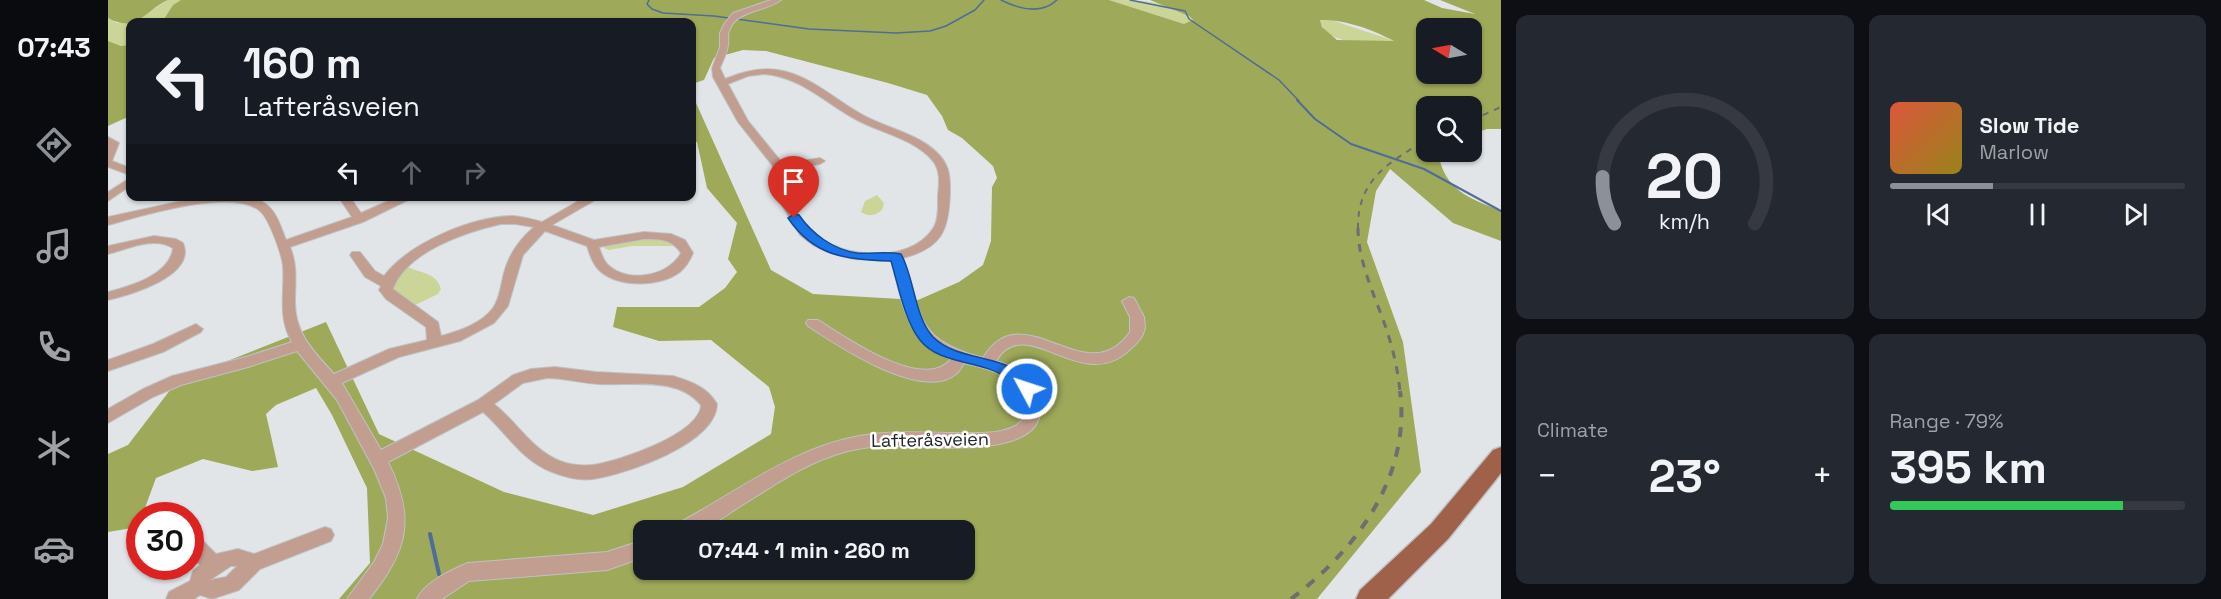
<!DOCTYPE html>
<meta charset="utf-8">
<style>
body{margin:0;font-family:"Space Grotesk",sans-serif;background:#242831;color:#f1f3f6;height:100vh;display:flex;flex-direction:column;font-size:22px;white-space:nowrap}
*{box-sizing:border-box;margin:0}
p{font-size:20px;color:#9ea1a6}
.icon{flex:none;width:33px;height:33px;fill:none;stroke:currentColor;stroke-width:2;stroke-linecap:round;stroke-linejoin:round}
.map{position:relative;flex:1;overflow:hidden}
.drawer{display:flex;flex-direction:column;gap:15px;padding:15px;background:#0d0f14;width:720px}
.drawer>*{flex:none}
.banner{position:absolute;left:18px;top:18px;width:570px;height:183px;border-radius:12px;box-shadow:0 2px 4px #0004;background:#171b24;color:#f1f3f6;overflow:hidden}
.needle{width:39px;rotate:280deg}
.tools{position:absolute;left:1308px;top:18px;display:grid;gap:12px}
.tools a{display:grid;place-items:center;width:66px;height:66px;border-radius:12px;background:#171b24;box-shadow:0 2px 4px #0004;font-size:30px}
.speed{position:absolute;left:18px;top:502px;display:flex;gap:12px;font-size:30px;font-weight:700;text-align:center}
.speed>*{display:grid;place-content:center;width:78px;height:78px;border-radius:50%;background:#171b24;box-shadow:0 2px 4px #0004;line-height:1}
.speed .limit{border:9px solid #d22;background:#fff;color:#111}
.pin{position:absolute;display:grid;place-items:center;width:51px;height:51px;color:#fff;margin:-62px -26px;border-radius:50% 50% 50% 0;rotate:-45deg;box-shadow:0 0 6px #0007}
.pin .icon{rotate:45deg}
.me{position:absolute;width:66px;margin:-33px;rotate:310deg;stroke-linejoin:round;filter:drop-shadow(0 0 4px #0008)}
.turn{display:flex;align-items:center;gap:21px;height:126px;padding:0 18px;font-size:27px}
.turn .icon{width:78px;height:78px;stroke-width:2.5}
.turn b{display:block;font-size:42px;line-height:51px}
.lanes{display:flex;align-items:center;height:57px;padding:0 18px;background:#0003;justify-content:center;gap:30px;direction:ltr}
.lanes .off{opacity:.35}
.big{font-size:45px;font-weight:700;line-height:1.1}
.drawer .card{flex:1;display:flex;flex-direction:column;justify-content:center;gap:9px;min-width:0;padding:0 21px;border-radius:12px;background:#242831}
.drawer .dial{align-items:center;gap:0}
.dial svg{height:156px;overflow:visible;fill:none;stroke:#363941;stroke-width:7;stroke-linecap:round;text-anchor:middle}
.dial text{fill:#f1f3f6;stroke:none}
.song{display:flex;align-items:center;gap:18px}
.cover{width:72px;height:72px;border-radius:9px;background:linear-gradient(135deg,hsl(10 70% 55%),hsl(50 70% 35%))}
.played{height:6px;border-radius:3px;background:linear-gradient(90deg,#8c9099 35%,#363941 35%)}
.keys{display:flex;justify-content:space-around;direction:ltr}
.heat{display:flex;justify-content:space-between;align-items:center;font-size:33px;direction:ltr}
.charge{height:9px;border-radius:4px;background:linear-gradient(90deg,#34c759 79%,#363941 0)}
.drawer .tiles{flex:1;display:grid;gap:15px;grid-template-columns:repeat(2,1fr)}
.trip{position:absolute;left:525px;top:520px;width:342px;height:60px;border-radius:12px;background:#171b24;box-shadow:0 2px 4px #0004;font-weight:700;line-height:60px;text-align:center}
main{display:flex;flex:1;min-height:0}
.tabs{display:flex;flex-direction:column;width:108px;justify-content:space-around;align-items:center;background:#090b0e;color:#9ea1a6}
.tabs .icon{width:42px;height:42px}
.tabs .active{color:#8c9099}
.tabs b{font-size:27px;color:#f1f3f6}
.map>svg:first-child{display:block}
</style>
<main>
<nav class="tabs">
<b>07:43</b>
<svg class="icon active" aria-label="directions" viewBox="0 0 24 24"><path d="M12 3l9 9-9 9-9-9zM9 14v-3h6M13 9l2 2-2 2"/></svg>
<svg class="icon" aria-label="music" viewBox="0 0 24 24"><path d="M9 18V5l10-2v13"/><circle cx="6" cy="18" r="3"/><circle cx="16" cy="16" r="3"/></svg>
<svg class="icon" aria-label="phone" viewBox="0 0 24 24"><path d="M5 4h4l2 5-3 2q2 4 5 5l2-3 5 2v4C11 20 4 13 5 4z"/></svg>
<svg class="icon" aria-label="climate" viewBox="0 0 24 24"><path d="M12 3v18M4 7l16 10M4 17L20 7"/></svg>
<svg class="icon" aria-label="car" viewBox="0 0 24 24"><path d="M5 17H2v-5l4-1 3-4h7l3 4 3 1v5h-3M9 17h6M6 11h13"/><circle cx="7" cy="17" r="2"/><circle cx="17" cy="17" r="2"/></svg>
</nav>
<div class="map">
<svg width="1393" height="599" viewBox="0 0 1393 599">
<rect width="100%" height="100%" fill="#e2e5e8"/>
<g fill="#cbd597">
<path d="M60,0H73L65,5L54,22H25Z"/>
<path d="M1001,0C1029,0 1064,0 1086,21L1076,24Z"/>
<path d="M0,18L9,23H22V45L13,46L0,41Z"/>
<path d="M1212,20H1223L1287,41C1265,44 1218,47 1212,20Z"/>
<path d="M769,195L776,203L774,210C766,216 762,217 753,212L757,201Z"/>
<path d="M521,238L552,239L567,246H524L501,250L496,248V245Z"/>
<path d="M300,267C314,274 328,272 333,289L330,294L307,305L284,288L290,273Z"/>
</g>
<g fill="#9ea95a" fill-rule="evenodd">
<path d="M0,0H60C37,10 29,34 0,18Z"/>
<path d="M73,0H1001L1076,24L1085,20L1081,16L1042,0H1316L1334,8L1367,14L1332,0H1393V129H1379L1364,134V106H1318V152H1330C1336,190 1361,198 1393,211V241L1345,223L1282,169L1268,191L1259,242L1295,342L1313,472L1209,599H231L262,563L259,488L224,415L208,388L168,405L158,414L170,467L144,471L95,459L48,478L34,516H32L30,527L0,532V454L20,445L69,381L218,322L271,434L396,492L485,515L575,487L663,434L667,407L661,387L603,340L551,341L505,327L509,307H591L617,288L629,272L620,259L629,223L599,188L589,142H584V94L663,270L705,294L810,300L851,282L875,265L883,241L884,187L889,178L885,166L854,138L840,130L834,116L819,95L780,83L658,51L635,50L606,58L596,80L584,84V22H319L306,19L298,22H54L65,5ZM1212,20C1236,19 1266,30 1286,41L1229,40L1214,27ZM1318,28H1364V74H1318ZM536,531H856V570H536Z"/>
<path d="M0,41L13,46L22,45V116L0,126Z"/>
</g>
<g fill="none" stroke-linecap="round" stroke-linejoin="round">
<g stroke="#506c98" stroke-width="1.5">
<path d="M541,0L539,4L544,9L555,13L606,16L701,29L788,33L822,31L838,26L867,10L876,0"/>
<path d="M893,0C911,9 933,15 949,0"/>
<path d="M1022,0L1077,11L1081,19L1171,80L1191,101"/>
</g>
<path stroke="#506c98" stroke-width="2" d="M1189,100L1207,119L1243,144L1316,169L1393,211"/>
<path stroke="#506c98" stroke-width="4" d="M322,534L331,574"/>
<defs>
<g id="minor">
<path d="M663,0H673C657,12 628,10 621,31C619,36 621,40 620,45C619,53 615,61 612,68L617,79C634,72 651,67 670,70C702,75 726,99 753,114C779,129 814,134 833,157C842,168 842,179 842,192C841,230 834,248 795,258C815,318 807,340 875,358C915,291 978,395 1022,332V317L1014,301L1021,297L1026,298L1036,317L1037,327C1035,339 1027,345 1018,353C970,392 918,312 888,361C904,366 920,373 927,389C961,465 818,445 780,446C767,446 753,448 740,451C700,461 665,486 631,507C618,515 605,526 591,530C583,533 572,531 564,531L567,525C630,492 691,442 765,434C805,429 847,436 888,432C896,430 904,429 910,424C926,412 914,388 901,379C888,370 872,367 856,363C854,366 851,372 848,374C814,402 730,346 700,326L698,323L700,320H710C737,337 816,393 843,359C796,340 796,304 783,261L746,259L722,253L705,245L692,235L674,205L668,170L630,122L605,77L604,68L612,47V33L617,23L625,13ZM657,74C695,78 717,103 749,120C773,133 807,139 825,161C833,171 831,184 830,196C830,206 831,218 826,227C802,267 723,259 697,225C690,216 684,204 682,193C681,185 682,178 679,170L712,164L717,161L712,158L675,164L640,121L620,84L640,76Z"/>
<path d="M0,137L11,143L4,161L22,168V175L0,167Z"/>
<path d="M22,178V186L0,201V192Z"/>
<path d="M97,196C118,196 149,191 164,210C171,219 174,230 178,240L244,217L230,196H241L253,213L292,196H308L255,222L182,247C190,266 187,283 187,302C187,334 206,352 226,374L281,349L319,340L318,327L278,299L271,290L273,286L257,277L242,255L244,252H252L267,271L276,276C301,243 365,216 406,216C415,217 425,219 434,222L479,196H494L444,225L486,240L536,232L563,234L577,240L585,253C582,260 578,267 572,272C552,287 511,288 492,271C485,265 482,255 479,246L437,231L415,255L400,306L386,323L352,341L291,357L234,383L273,450L370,400L405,375L423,369L447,367L488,372L565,376C584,382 599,387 609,404C608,444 518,474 485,479C471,481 457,477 444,472C414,461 398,432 375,412L280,462C308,518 300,551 261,599H239L266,562L275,544L280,518L278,498L266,469L229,400L189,351L140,367L73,385L45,397L0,423V409L35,389L64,376L138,357L184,342C169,317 177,293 175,266C174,255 161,218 152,211C125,187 33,216 0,225V217ZM393,224H407L426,227C412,239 401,254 396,273C393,284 392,298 385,308C373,324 351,331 333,336L330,322L285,289C298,252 357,232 393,224ZM536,239C552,239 564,239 573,253C561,276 520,284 500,265C495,260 493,253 491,247ZM439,378C456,378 473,383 490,384C525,386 569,376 593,405C592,434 510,462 484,465C474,466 462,465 452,461C424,450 409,422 386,404L415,383Z"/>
<path d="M46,236L68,239L75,243C89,276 21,295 0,300V292C23,286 62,275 65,248C45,236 20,249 0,254V246Z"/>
<path d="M88,324L95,329L93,332L55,352L0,371V360L45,344Z"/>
<path d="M51,505L57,508L63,516H44L42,513L45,508Z"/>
<path d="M217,527L223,529L226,535L223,541L152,569L131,590L104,599L92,595L86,599H58L61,592L82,581L85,571L92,565L82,553V532L88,534L108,554L130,549L146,554ZM123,566H129L118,577L102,580Z"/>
<path d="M536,540V557L499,570L361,581L334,599H309C317,582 343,570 360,563L499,552Z"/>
</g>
<path id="major" d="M1393,447V473L1386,482L1340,539L1280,599H1248L1252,590L1323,524L1385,450Z"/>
</defs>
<use href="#minor" stroke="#bfc2c5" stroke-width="2"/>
<use href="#major" stroke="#bfc2c5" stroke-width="3"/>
<use href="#minor" fill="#c29e91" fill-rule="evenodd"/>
<use href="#major" fill="#a0614b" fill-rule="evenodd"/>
<g stroke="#6c6e6f" stroke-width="2" stroke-dasharray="6 6" stroke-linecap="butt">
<path d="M1364,120L1393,107"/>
<path d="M1250,229C1249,180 1280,163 1318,140"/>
</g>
<path stroke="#6c6e6f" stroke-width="3" stroke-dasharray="8 8" stroke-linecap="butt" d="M1250,228C1250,262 1267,296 1278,328C1285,349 1290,370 1292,392"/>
<path stroke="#6c6e6f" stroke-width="4" stroke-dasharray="10 10" stroke-linecap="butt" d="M1183,599C1248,550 1303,477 1292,391"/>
</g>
<path fill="#1a73e8" stroke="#114b97" stroke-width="1.5" d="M686,214L691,215C704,234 726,250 749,253C764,254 779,251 793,254C806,277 807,318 825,337C853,365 906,351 927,389L925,393H914C908,388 903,381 897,377C874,360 831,365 812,340C797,322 790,284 783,261C740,260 706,257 680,218Z"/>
<g text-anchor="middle" stroke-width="5" stroke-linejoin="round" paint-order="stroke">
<g font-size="18" fill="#222323" stroke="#fff">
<text transform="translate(822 440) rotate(-1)" y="6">Lafteråsveien</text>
</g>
</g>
</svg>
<div class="tools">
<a><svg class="needle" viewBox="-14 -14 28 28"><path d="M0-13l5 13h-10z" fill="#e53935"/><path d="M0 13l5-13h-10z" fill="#9ea1a6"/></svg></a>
<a><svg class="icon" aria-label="search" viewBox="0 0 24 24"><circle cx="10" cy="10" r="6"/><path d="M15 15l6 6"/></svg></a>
</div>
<div class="speed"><div class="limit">30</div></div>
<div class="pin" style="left:686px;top:218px;background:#d93025"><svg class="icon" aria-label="arrive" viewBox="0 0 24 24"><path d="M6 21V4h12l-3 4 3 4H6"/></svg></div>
<svg class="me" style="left:919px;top:389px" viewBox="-20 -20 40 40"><circle r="17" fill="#1a73e8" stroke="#fff" stroke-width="3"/><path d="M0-11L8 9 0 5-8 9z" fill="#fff"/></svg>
<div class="trip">07:44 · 1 min · 260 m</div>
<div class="banner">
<div class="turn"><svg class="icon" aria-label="left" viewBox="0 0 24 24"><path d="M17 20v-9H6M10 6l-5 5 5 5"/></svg><div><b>160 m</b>Lafteråsveien</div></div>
<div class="lanes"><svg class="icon" aria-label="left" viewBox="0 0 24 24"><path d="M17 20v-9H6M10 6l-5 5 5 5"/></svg><svg class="icon off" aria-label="ahead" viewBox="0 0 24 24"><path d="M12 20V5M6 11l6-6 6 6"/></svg><svg class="icon off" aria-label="right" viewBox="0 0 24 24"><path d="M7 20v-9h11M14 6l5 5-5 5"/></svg></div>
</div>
</div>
<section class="drawer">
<div class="tiles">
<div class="card dial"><svg viewBox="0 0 100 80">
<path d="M14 69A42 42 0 1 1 86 69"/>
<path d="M14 69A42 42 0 0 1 8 45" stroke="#8c9099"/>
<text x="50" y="56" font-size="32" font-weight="700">20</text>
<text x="50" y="72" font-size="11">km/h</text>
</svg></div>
<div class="card">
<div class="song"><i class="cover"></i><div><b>Slow Tide</b><p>Marlow</p></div></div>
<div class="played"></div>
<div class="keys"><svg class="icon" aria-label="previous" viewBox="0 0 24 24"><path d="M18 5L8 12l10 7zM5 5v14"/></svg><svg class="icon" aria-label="pause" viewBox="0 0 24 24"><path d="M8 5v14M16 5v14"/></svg><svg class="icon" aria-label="next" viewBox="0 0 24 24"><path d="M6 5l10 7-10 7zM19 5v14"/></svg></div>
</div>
<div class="card"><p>Climate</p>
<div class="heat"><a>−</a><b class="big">23°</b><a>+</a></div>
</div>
<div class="card"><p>Range · 79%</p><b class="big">395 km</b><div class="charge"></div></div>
</div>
</section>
</main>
